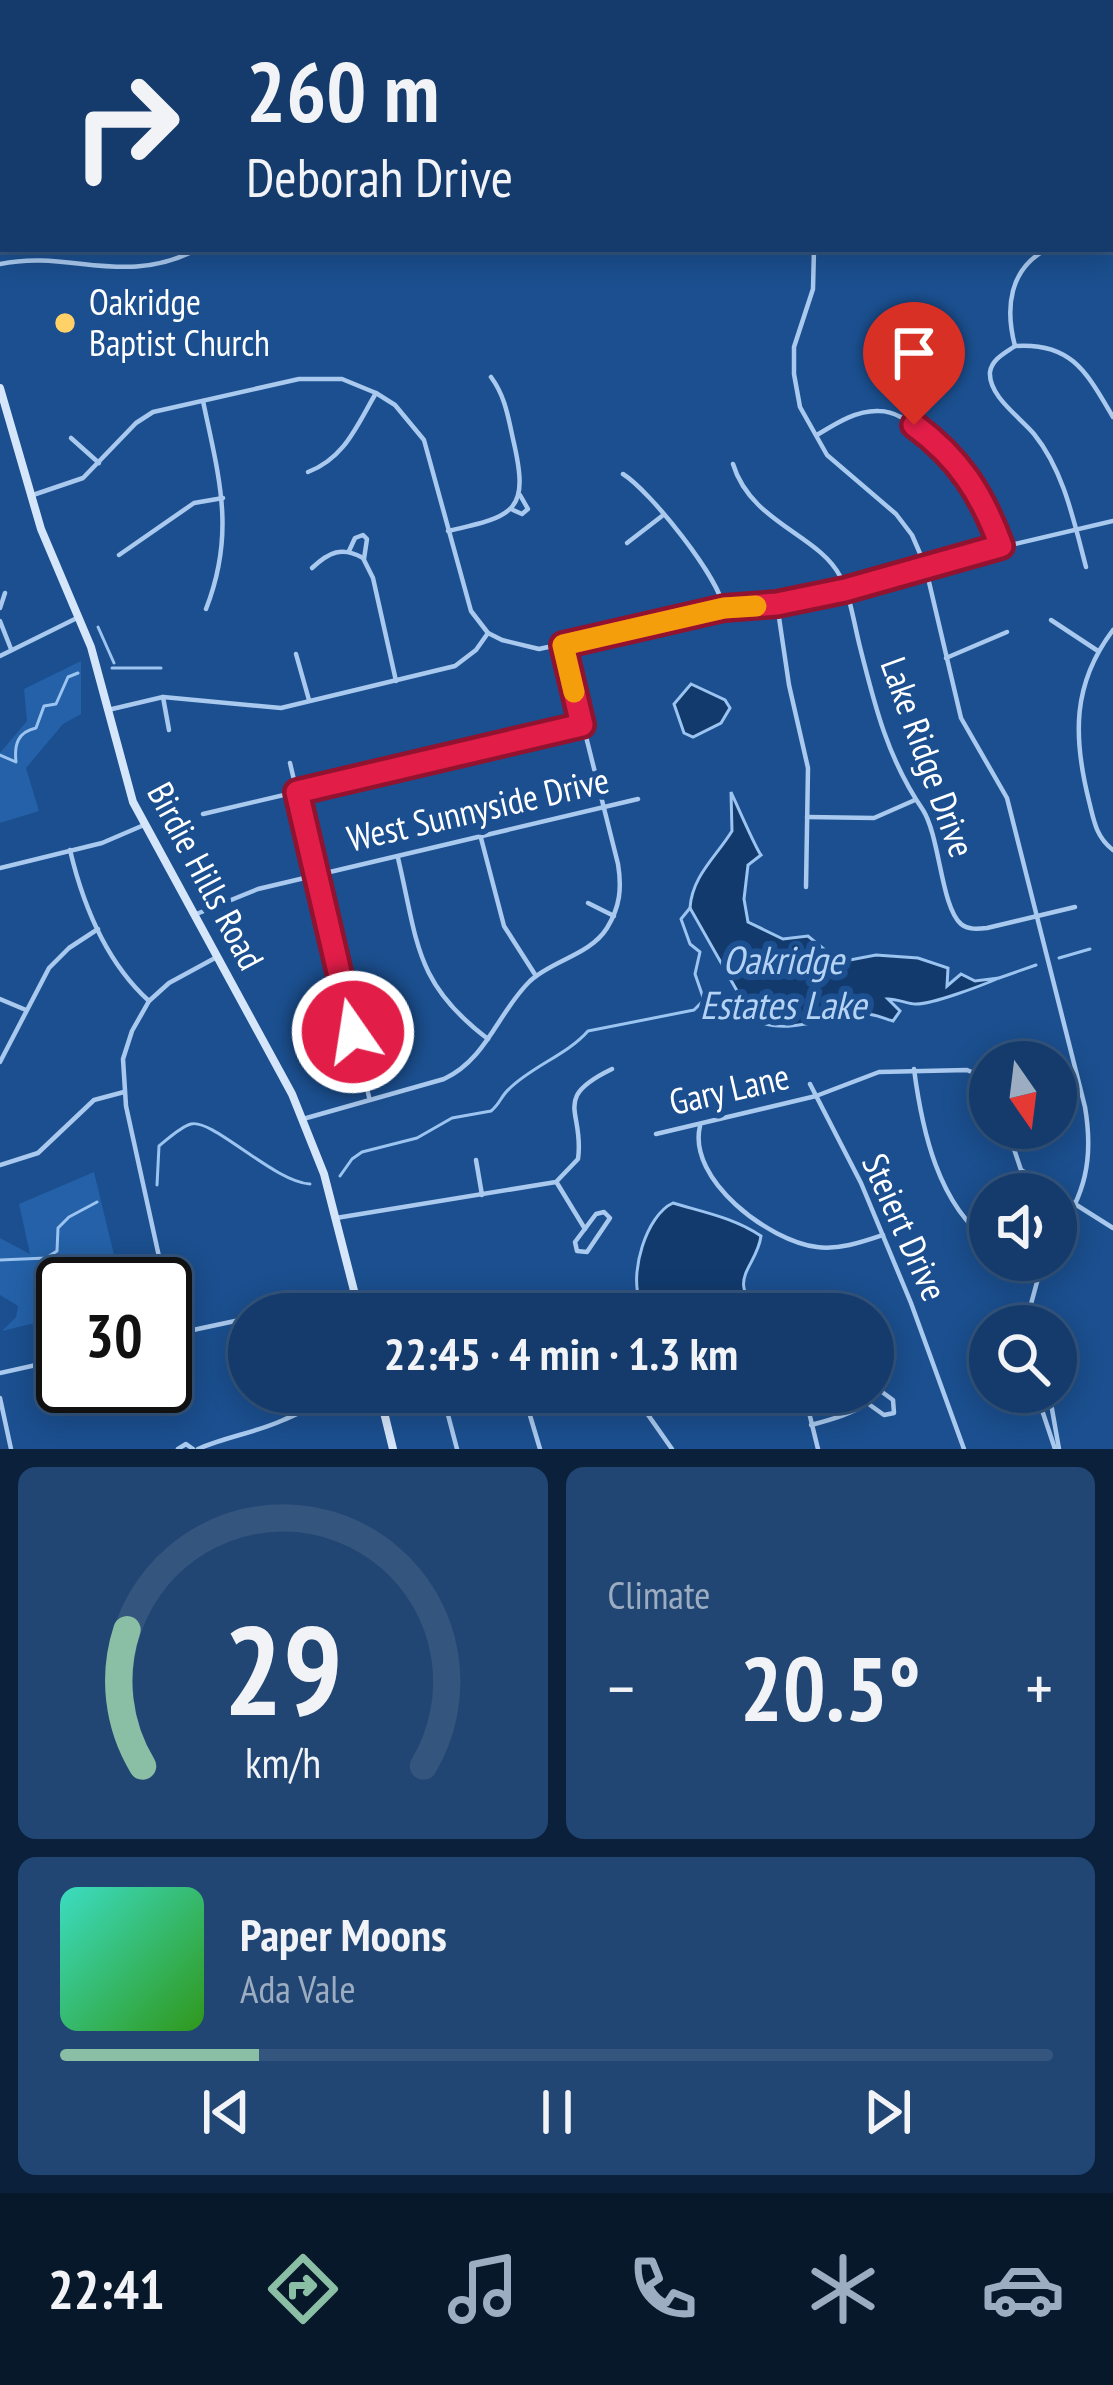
<!DOCTYPE html>
<meta charset="utf-8">
<style>
body{margin:0;font-family:"PT Sans Narrow",sans-serif;background:#214673;color:#f1f3f6;height:100vh;display:flex;flex-direction:column;font-size:45px;white-space:nowrap}
*{box-sizing:border-box;margin:0}
p{font-size:39px;color:#9dadc1}
.icon{flex:none;width:66px;height:66px;fill:none;stroke:currentColor;stroke-width:2;stroke-linecap:round;stroke-linejoin:round}
.map{position:relative;height:1449px;overflow:hidden}
.side{display:flex;flex-direction:column;gap:18px;padding:18px;background:#0b203b;flex:1}
.side>*{flex:none}
.hud{position:absolute;left:0px;top:0px;width:1113px;height:252px;box-shadow:0 6px 30px #0003,0 0 0 3px #33557e;background:#143b6b;color:#f1f3f6;overflow:hidden}
.needle{width:78px;rotate:166deg}
.controls{position:absolute;left:969px;top:1041px;display:grid;gap:24px}
.controls a{display:grid;place-items:center;width:108px;height:108px;border-radius:50%;background:#143b6b;box-shadow:0 6px 30px #0003,0 0 0 3px #33557e;font-size:60px}
.speed{position:absolute;left:36px;top:1257px;display:flex;gap:24px;font-size:60px;font-weight:700;text-align:center}
.speed>*{display:grid;place-content:center;width:156px;height:156px;border-radius:50%;background:#143b6b;box-shadow:0 6px 30px #0003,0 0 0 3px #33557e;line-height:1}
.speed .limit{border:6px solid #111;border-radius:18px;background:#fff;color:#111}
.pin{position:absolute;display:grid;place-items:center;width:102px;height:102px;color:#fff;margin:-123px -51px;border-radius:50% 50% 50% 0;rotate:-45deg;box-shadow:0 0 12px #0007}
.pin .icon{rotate:45deg}
.me{position:absolute;width:132px;margin:-66px;rotate:347deg;stroke-linejoin:round;filter:drop-shadow(0 0 9px #0008)}
.turn{display:flex;align-items:center;gap:42px;height:252px;padding:0 48px;font-size:54px}
.turn .icon{width:156px;height:156px;stroke-width:2.5}
.turn b{display:block;font-size:84px;line-height:102px}
.big{font-size:90px;font-weight:700;line-height:1.1}
.side .widget{flex:1;display:flex;flex-direction:column;justify-content:center;gap:18px;min-width:0;padding:0 42px;border-radius:18px;background:#214673}
.side .dial{align-items:center;gap:0}
.dial svg{height:312px;overflow:visible;fill:none;stroke:#33557e;stroke-width:7;stroke-linecap:round;text-anchor:middle}
.dial text{fill:#f1f3f6;stroke:none}
.song{display:flex;align-items:center;gap:36px}
.cover{width:144px;height:144px;border-radius:18px;background:linear-gradient(135deg,hsl(170 70% 55%),hsl(110 70% 35%))}
.played{height:12px;border-radius:6px;background:linear-gradient(90deg,#8abfa5 20%,#33557e 20%)}
.keys{display:flex;justify-content:space-around;direction:ltr}
.heat{display:flex;justify-content:space-between;align-items:center;font-size:66px;direction:ltr}
.side .tiles{flex:1;display:grid;gap:18px;grid-template-columns:1fr 1fr}
.widget:last-child{grid-column:span 2}
.trip{position:absolute;left:228px;top:1293px;width:666px;height:120px;border-radius:60px;background:#143b6b;box-shadow:0 6px 30px #0003,0 0 0 3px #33557e;font-weight:700;line-height:120px;text-align:center}
.tab-bar{display:flex;height:192px;justify-content:space-around;align-items:center;background:#08182b;color:#9dadc1}
.tab-bar .icon{width:84px;height:84px}
.tab-bar .active{color:#8abfa5}
.tab-bar b{font-size:54px;color:#f1f3f6}
.map>svg:first-child{display:block}
</style>
<div class="map">
<svg width="1113" height="1449" viewBox="0 0 1113 1449">
<rect width="100%" height="100%" fill="#1b4f8f"/>
<g fill="#2461a8">
<path d="M81,661V714L63,724L26,768L39,811L0,823V753L27,721L24,689Z"/>
<path d="M94,1172L121,1284H63V1316L2,1331L16,1317L18,1306L0,1295V1238L30,1254L19,1204Z"/>
</g>
<g fill="#123a6d" stroke="#9cc4f0" stroke-width="3">
<path d="M691,684L725,700L730,708L721,723L693,737L684,733L674,704Z"/>
<path d="M731,792C736,803 757,851 761,855L748,865L744,899L748,922L783,939L808,936L831,955L850,960L876,955L918,958L948,968L947,986L961,974L975,981L999,978C983,985 931,1005 915,1004C909,1004 897,999 888,999L900,1011L893,1021C884,1019 876,1014 866,1014C830,1014 787,1038 753,1019L690,908C692,876 716,857 732,831Z"/>
<path d="M673,1203C703,1212 735,1218 761,1236C757,1268 722,1281 764,1314H680L640,1301C629,1274 646,1215 673,1203Z"/>
</g>
<g fill="none" stroke-linecap="round" stroke-linejoin="round">
<g stroke="#9cc4f0" stroke-width="3">
<path d="M260,0L261,3"/>
<path d="M880,3V0"/>
<path d="M1110,103L1113,97"/>
<path d="M98,627L114,663"/>
<path d="M112,668H161"/>
<path d="M0,755L16,762C14,744 18,732 36,728L44,706L56,704L68,677L78,673"/>
<path d="M1059,958L1090,949"/>
<path d="M999,978L1036,965"/>
<path d="M340,1176L352,1159L362,1152L417,1138L452,1118L491,1111C500,1104 501,1096 509,1089C532,1066 567,1055 588,1031L694,1010L704,1000L695,974L700,952L690,944L681,919L690,908"/>
<path d="M157,1185L159,1146C168,1139 180,1127 191,1124C212,1118 274,1182 310,1184"/>
<path d="M0,1260L46,1258L57,1251L58,1228L69,1217L97,1202"/>
</g>
<g stroke="#a9c9ee" stroke-width="4.5">
<path d="M88,0L90,3"/>
<path d="M937,0L938,3"/>
<path d="M399,3V0"/>
<path d="M642,3V0"/>
<path d="M1068,3L1069,0"/>
<path d="M814,249L813,289L794,347V374L800,407L827,455L896,514L912,535L925,565L961,718L1007,798L1085,1107C1094,1160 1085,1194 1056,1238"/>
<path d="M0,264C70,249 123,288 198,249"/>
<path d="M1015,346C1005,353 992,359 990,372C988,396 1021,418 1034,434C1064,471 1074,522 1086,567"/>
<path d="M1015,346C1072,342 1087,373 1113,417"/>
<path d="M1015,346C1005,308 1009,269 1047,249"/>
<path d="M203,401C219,478 236,532 206,609"/>
<path d="M817,435C835,424 856,410 879,411C895,411 908,421 921,431C963,461 983,498 1001,546"/>
<path d="M71,438L99,463"/>
<path d="M733,464C751,523 818,534 840,576C851,598 854,624 860,647C875,707 888,759 923,810C940,837 941,907 961,924C968,930 978,929 987,928L1075,907"/>
<path d="M308,472C345,458 357,425 376,393"/>
<path d="M623,474C650,491 719,577 724,609"/>
<path d="M30,496L83,478L136,423L153,412L299,379H342L376,393L395,405L424,440L471,611L488,633L502,640L539,649L724,609L765,605L845,590L925,565L1113,521"/>
<path d="M513,510L522,514L528,509L520,495"/>
<path d="M448,531C516,516 530,511 513,439C508,416 505,396 491,377"/>
<path d="M627,543L662,516"/>
<path d="M349,551L355,538L363,535L367,539L364,559"/>
<path d="M119,555L194,503L223,498"/>
<path d="M312,568C329,552 342,546 363,558L373,578L396,681"/>
<path d="M777,604L789,685L808,768L806,887"/>
<path d="M0,608L5,593"/>
<path d="M1051,620L1098,651"/>
<path d="M0,621L11,649"/>
<path d="M1113,630C1072,684 1073,737 1089,801C1094,821 1096,837 1113,850"/>
<path d="M296,654L309,700"/>
<path d="M0,656L79,617"/>
<path d="M946,658L1007,632"/>
<path d="M163,697L169,730"/>
<path d="M108,710L163,697L281,708L455,666L476,650L488,633"/>
<path d="M290,763L369,1097"/>
<path d="M203,814L582,725"/>
<path d="M807,817L874,818L915,800"/>
<path d="M481,838L504,926L536,976"/>
<path d="M70,850C83,905 107,963 149,1001"/>
<path d="M398,858C418,942 414,983 488,1039"/>
<path d="M0,868L102,843L144,825"/>
<path d="M588,903L614,916"/>
<path d="M194,915L258,889L638,799"/>
<path d="M0,999L26,1010"/>
<path d="M304,1010L346,1000"/>
<path d="M0,1062L49,968L69,948L98,929"/>
<path d="M914,1069C922,1130 938,1205 990,1242"/>
<path d="M975,1070L983,1063L990,1064"/>
<path d="M810,1084L861,1183L911,1303L964,1449"/>
<path d="M303,1119L444,1079C487,1059 498,1012 530,981C553,960 590,955 607,928C620,907 622,888 618,864L563,645"/>
<path d="M700,1126C687,1180 769,1241 817,1247C839,1250 862,1242 883,1235"/>
<path d="M1007,1128L1021,1170L1113,1228"/>
<path d="M656,1134L816,1096L879,1072L967,1070L990,1080"/>
<path d="M476,1160L482,1195"/>
<path d="M0,1165L38,1153L94,1100L124,1092"/>
<path d="M557,1183L585,1229"/>
<path d="M604,1212L610,1218L587,1252L577,1251L575,1242L596,1214Z"/>
<path d="M336,1218L556,1182L578,1159C585,1111 550,1099 612,1069"/>
<path d="M1025,1260L1039,1267"/>
<path d="M165,1284L126,1106L123,1059L132,1031L149,1001L169,983L215,958"/>
<path d="M165,1286L184,1374"/>
<path d="M1031,1305L1033,1326"/>
<path d="M268,1314L356,1295"/>
<path d="M1025,1326L1043,1260"/>
<path d="M165,1336L249,1318"/>
<path d="M0,1373L63,1359"/>
<path d="M87,1386L89,1395"/>
<path d="M442,1392L457,1449"/>
<path d="M523,1392L540,1449"/>
<path d="M632,1392L672,1449"/>
<path d="M804,1392L818,1449"/>
<path d="M1036,1392L1055,1449"/>
<path d="M1049,1392L1059,1449"/>
<path d="M0,1398L11,1449"/>
<path d="M870,1405L884,1415L894,1413L893,1400L878,1389"/>
<path d="M650,1415L678,1392"/>
<path d="M811,1425C852,1414 903,1400 873,1345"/>
<path d="M178,1449L186,1444L193,1449"/>
<path d="M198,1449C225,1437 254,1433 281,1421C308,1410 322,1399 352,1392"/>
</g>
<g stroke="#d6e6fa" stroke-width="8">
<path d="M0,388L41,529L91,647L133,802L292,1094L324,1174L360,1314"/>
<path d="M379,1392L393,1449"/>
</g>
</g>
<g fill="none" stroke-linecap="round" stroke-linejoin="round">
<defs>
<path id="route" d="M353,1032L297,792L582,725L563,645L724,608L777,604L845,590L1001,546C982,494 959,458 914,425"/>
</defs>
<use href="#route" stroke="#92132f" stroke-width="30"/>
<use href="#route" stroke="#e11d48" stroke-width="21"/>
<path stroke="#f59e0b" stroke-width="21" d="M574,692L563,645L724,608L756,606"/>
</g>
<circle fill="#ffd166" stroke="#1b4f8f" stroke-width="4.5" cx="65" cy="323" r="12"/>
<g text-anchor="middle" stroke-width="12" stroke-linejoin="round" paint-order="stroke">
<g font-size="36" fill="#fff" stroke="#1b4f8f" text-anchor="start">
<text x="89" y="315">Oakridge<tspan x="89" dy="41">Baptist Church</tspan></text>
</g>
<g font-size="36" fill="#fff" stroke="#1b4f8f">
<text transform="translate(928 757) rotate(70)" y="13">Lake Ridge Drive</text>
<text transform="translate(478 809) rotate(-13)" y="13">West Sunnyside Drive</text>
<text transform="translate(206 876) rotate(62)" y="13">Birdie Hills Road</text>
<text transform="translate(729 1089) rotate(-13)" y="13">Gary Lane</text>
<text transform="translate(905 1227) rotate(66)" y="13">Steiert Drive</text>
</g>
<g font-size="39" font-style="italic" fill="#b5d3f5" stroke="#1b4f8f">
<text x="783" y="974">Oakridge<tspan x="783" dy="45">Estates Lake</tspan></text>
</g>
</g>
</svg>
<div class="controls">
<a><svg class="needle" viewBox="-14 -14 28 28"><path d="M0-13l5 13h-10z" fill="#e53935"/><path d="M0 13l5-13h-10z" fill="#9dadc1"/></svg></a>
<a><svg class="icon" aria-label="sound" viewBox="0 0 24 24"><path d="M4 9h4l5-4v14l-5-4H4zM17 9q2 3 0 6"/></svg></a>
<a><svg class="icon" aria-label="search" viewBox="0 0 24 24"><circle cx="10" cy="10" r="6"/><path d="M15 15l6 6"/></svg></a>
</div>
<div class="speed"><div class="limit">30</div></div>
<div class="pin" style="left:914px;top:425px;background:#d93025"><svg class="icon" aria-label="arrive" viewBox="0 0 24 24"><path d="M6 21V4h12l-3 4 3 4H6"/></svg></div>
<svg class="me" style="left:353px;top:1032px" viewBox="-20 -20 40 40"><circle r="17" fill="#e11d48" stroke="#fff" stroke-width="3"/><path d="M0-11L8 9 0 5-8 9z" fill="#fff"/></svg>
<div class="trip">22:45 · 4 min · 1.3 km</div>
<div class="hud">
<div class="turn"><svg class="icon" aria-label="right" viewBox="0 0 24 24"><path d="M7 20v-9h11M14 6l5 5-5 5"/></svg><div><b>260 m</b>Deborah Drive</div></div>
</div>
</div>
<section class="side">
<div class="tiles">
<div class="widget dial"><svg viewBox="0 0 100 80">
<path d="M14 69A42 42 0 1 1 86 69"/>
<path d="M14 69A42 42 0 0 1 10 34" stroke="#8abfa5"/>
<text x="50" y="56" font-size="32" font-weight="700">29</text>
<text x="50" y="72" font-size="11">km/h</text>
</svg></div>
<div class="widget"><p>Climate</p>
<div class="heat"><a>−</a><b class="big">20.5°</b><a>+</a></div>
</div>
<div class="widget">
<div class="song"><i class="cover"></i><div><b>Paper Moons</b><p>Ada Vale</p></div></div>
<div class="played"></div>
<div class="keys"><svg class="icon" aria-label="previous" viewBox="0 0 24 24"><path d="M18 5L8 12l10 7zM5 5v14"/></svg><svg class="icon" aria-label="pause" viewBox="0 0 24 24"><path d="M8 5v14M16 5v14"/></svg><svg class="icon" aria-label="next" viewBox="0 0 24 24"><path d="M6 5l10 7-10 7zM19 5v14"/></svg></div>
</div>
</div>
</section>
<nav class="tab-bar">
<b>22:41</b>
<svg class="icon active" aria-label="directions" viewBox="0 0 24 24"><path d="M12 3l9 9-9 9-9-9zM9 14v-3h6M13 9l2 2-2 2"/></svg>
<svg class="icon" aria-label="music" viewBox="0 0 24 24"><path d="M9 18V5l10-2v13"/><circle cx="6" cy="18" r="3"/><circle cx="16" cy="16" r="3"/></svg>
<svg class="icon" aria-label="phone" viewBox="0 0 24 24"><path d="M5 4h4l2 5-3 2q2 4 5 5l2-3 5 2v4C11 20 4 13 5 4z"/></svg>
<svg class="icon" aria-label="climate" viewBox="0 0 24 24"><path d="M12 3v18M4 7l16 10M4 17L20 7"/></svg>
<svg class="icon" aria-label="car" viewBox="0 0 24 24"><path d="M5 17H2v-5l4-1 3-4h7l3 4 3 1v5h-3M9 17h6M6 11h13"/><circle cx="7" cy="17" r="2"/><circle cx="17" cy="17" r="2"/></svg>
</nav>
